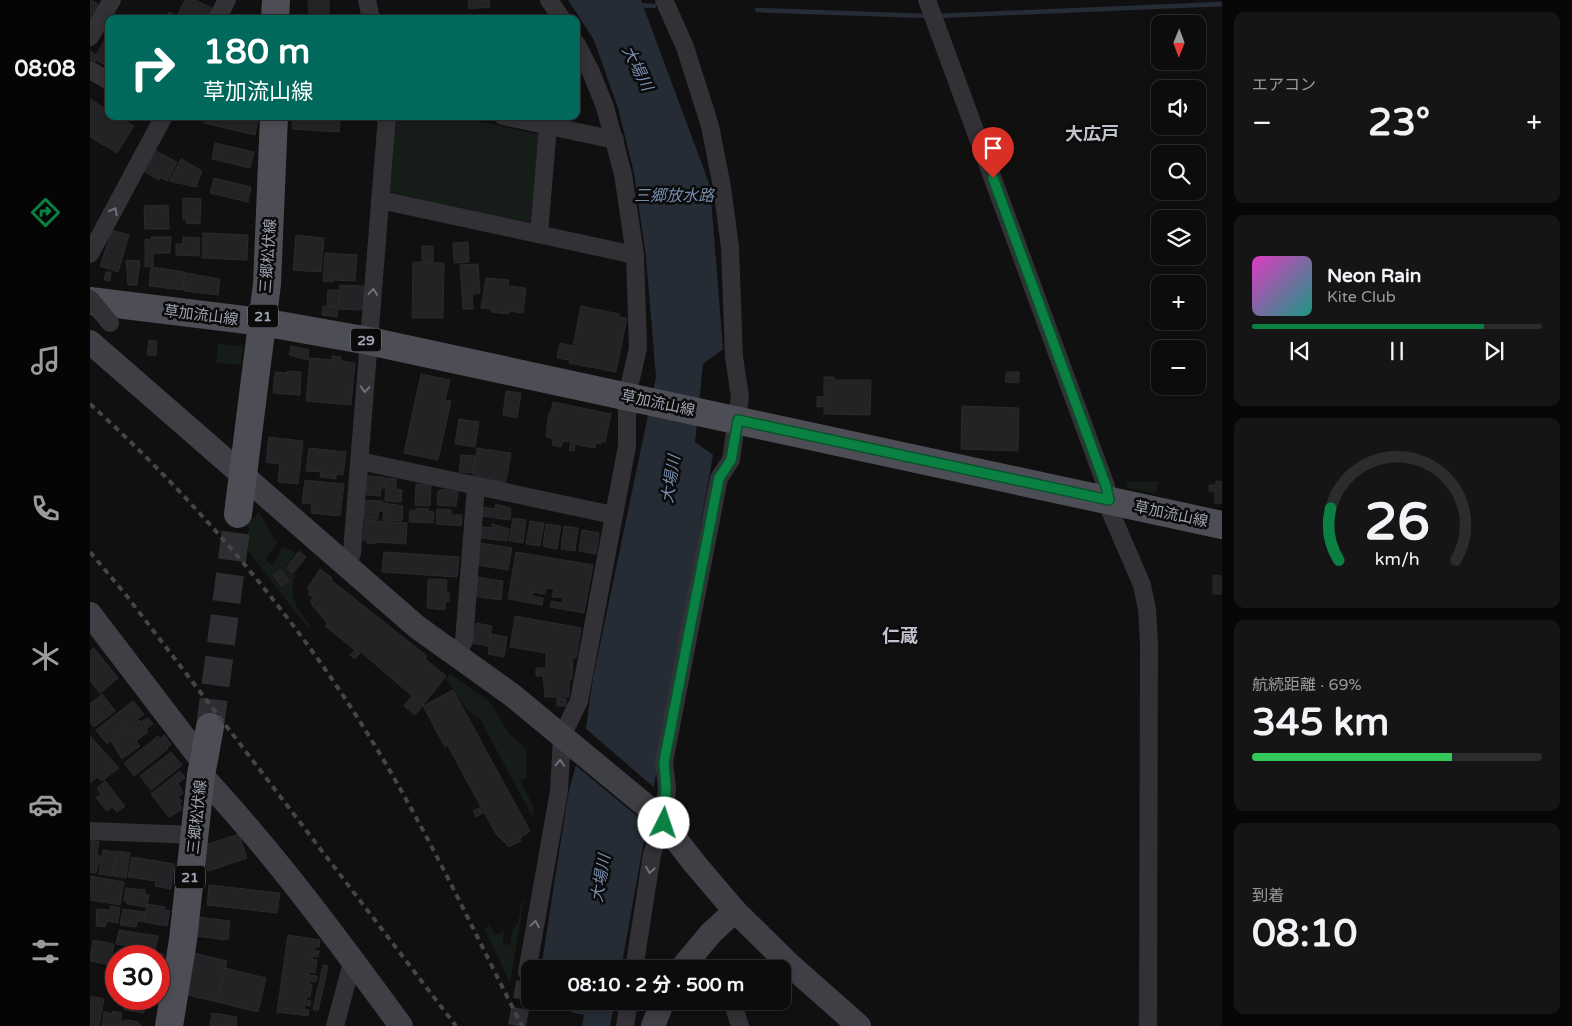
<!DOCTYPE html>
<html lang="ja">
<meta charset="utf-8">
<style>
body{margin:0;font-family:"Varela Round","Noto Sans JP",sans-serif;background:#151516;color:#f1f3f6;height:100vh;display:flex;flex-direction:column;font-size:19px;white-space:nowrap}
*{box-sizing:border-box;margin:0}
p{font-size:16px;color:#9a9b9d}
.icon{flex:none;width:28px;height:28px;fill:none;stroke:currentColor;stroke-width:2;stroke-linecap:round;stroke-linejoin:round}
.map{position:relative;flex:1;overflow:hidden}
.panel{display:flex;flex-direction:column;gap:12px;padding:12px;background:#070707;width:350px}
.panel>*{flex:none}
.guide{position:absolute;left:15px;top:15px;width:475px;height:105px;border-radius:10px;box-shadow:0 2px 8px #0003,0 0 0 1px #2c2c2e;background:#00695c;color:#fff;overflow:hidden}
.needle{width:32px;rotate:181deg}
.buttons{position:absolute;left:1061px;top:15px;display:grid;gap:10px}
.buttons a{display:grid;place-items:center;width:55px;height:55px;border-radius:10px;background:#0c0c0d;box-shadow:0 2px 8px #0003,0 0 0 1px #2c2c2e;font-size:25px}
.speed{position:absolute;left:15px;top:945px;display:flex;gap:10px;font-size:25px;font-weight:700;text-align:center}
.speed>*{display:grid;place-content:center;width:65px;height:65px;border-radius:50%;background:#0c0c0d;box-shadow:0 2px 8px #0003,0 0 0 1px #2c2c2e;line-height:1}
.speed .limit{border:8px solid #d22;background:#fff;color:#111}
.pin{position:absolute;display:grid;place-items:center;width:42px;height:42px;color:#fff;margin:-51px -21px;border-radius:50% 50% 50% 0;rotate:-45deg;box-shadow:0 0 5px #0007}
.pin .icon{rotate:45deg}
.me{position:absolute;width:55px;margin:-28px;rotate:4deg;stroke-linejoin:round;filter:drop-shadow(0 0 4px #0008)}
.turn{display:flex;align-items:center;gap:18px;height:105px;padding:0 15px;font-size:22px}
.turn .icon{width:65px;height:65px;stroke-width:2.5}
.turn b{display:block;font-size:35px;line-height:42px}
.big{font-size:38px;font-weight:700;line-height:1.1}
.panel .card{flex:1;display:flex;flex-direction:column;justify-content:center;gap:8px;min-width:0;padding:0 18px;border-radius:10px;background:#151516}
.panel .dial{align-items:center;gap:0}
.dial svg{height:130px;overflow:visible;fill:none;stroke:#2c2c2e;stroke-width:7;stroke-linecap:round;text-anchor:middle}
.dial text{fill:#f1f3f6;stroke:none}
.song{display:flex;align-items:center;gap:15px}
.cover{width:60px;height:60px;border-radius:8px;background:linear-gradient(135deg,hsl(310 70% 55%),hsl(170 70% 35%))}
.played{height:5px;border-radius:2px;background:linear-gradient(90deg,#0b8043 80%,#2c2c2e 80%)}
.keys{display:flex;justify-content:space-around;direction:ltr}
.heat{display:flex;justify-content:space-between;align-items:center;font-size:28px;direction:ltr}
.charge{height:8px;border-radius:4px;background:linear-gradient(90deg,#34c759 69%,#2c2c2e 0)}
.trip{position:absolute;left:431px;top:960px;width:270px;height:50px;border-radius:10px;background:#0c0c0d;box-shadow:0 2px 8px #0003,0 0 0 1px #2c2c2e;font-weight:700;line-height:50px;text-align:center}
main{display:flex;flex:1;min-height:0}
.tabs{display:flex;flex-direction:column;width:90px;justify-content:space-around;align-items:center;background:#050505;color:#9a9b9d}
.tabs .icon{width:35px;height:35px}
.tabs .current{color:#0b8043}
.tabs b{font-size:22px;color:#f1f3f6}
.map>svg:first-child{display:block}
</style>
<main>
<nav class="tabs">
<b>08:08</b>
<svg class="icon current" aria-label="directions" viewBox="0 0 24 24"><path d="M12 3l9 9-9 9-9-9zM9 14v-3h6M13 9l2 2-2 2"/></svg>
<svg class="icon" aria-label="music" viewBox="0 0 24 24"><path d="M9 18V5l10-2v13"/><circle cx="6" cy="18" r="3"/><circle cx="16" cy="16" r="3"/></svg>
<svg class="icon" aria-label="phone" viewBox="0 0 24 24"><path d="M5 4h4l2 5-3 2q2 4 5 5l2-3 5 2v4C11 20 4 13 5 4z"/></svg>
<svg class="icon" aria-label="climate" viewBox="0 0 24 24"><path d="M12 3v18M4 7l16 10M4 17L20 7"/></svg>
<svg class="icon" aria-label="car" viewBox="0 0 24 24"><path d="M5 17H2v-5l4-1 3-4h7l3 4 3 1v5h-3M9 17h6M6 11h13"/><circle cx="7" cy="17" r="2"/><circle cx="17" cy="17" r="2"/></svg>
<svg class="icon" aria-label="filters" viewBox="0 0 24 24"><path d="M4 7h16M4 17h16"/><circle cx="9" cy="7" r="2"/><circle cx="15" cy="17" r="2"/></svg>
</nav>
<div class="map">
<svg width="1132" height="1026" viewBox="0 0 1132 1026">
<rect width="100%" height="100%" fill="#101011"/>
<g fill="#161c18">
<path d="M303,116H367L451,135L444,227L301,198L297,192Z"/>
<path d="M128,344L153,346L151,365L126,363Z"/>
<path d="M1068,481L1066,494L1036,487L1037,482Z"/>
<path d="M169,512L182,536L188,542L175,560L182,565L193,547L206,553L195,567L205,575C198,597 207,609 221,626L218,628L155,547L159,528L156,526Z"/>
<path d="M360,673L400,702L419,733L436,749V779L430,780L443,806V818L390,719L376,709L359,683L355,680Z"/>
<path d="M434,900L422,971L420,982L394,929L399,925L405,935L414,931L413,944L420,945L422,931L428,923L432,901Z"/>
</g>
<g fill="#262c35">
<path d="M478,0H551L620,186L633,349L613,364L605,442L623,455L531,969H451L478,795L496,727L503,678L566,377L556,257L544,173L528,108L504,40Z"/>
<path d="M446,1001H525L520,1026H492L494,1015L446,1005Z"/>
</g>
<g fill="#101011">
<path d="M494,727L567,790L560,827L484,764Z"/>
<path d="M444,1001L482,1007L481,1014L445,1008Z"/>
</g>
<g fill="none" stroke-linecap="round" stroke-linejoin="round">
<g stroke="#262c35" stroke-width="4.5">
<path d="M548,5L564,6"/>
<path d="M667,10L838,16"/>
<path d="M846,16L1132,4"/>
</g>
</g>
<g fill="#232325" stroke="#2a2a2d">
<path d="M0,0L8,4L0,18Z"/>
<path d="M95,0H105L122,8L117,19H98L88,14Z"/>
<path d="M218,0H239V16H219Z"/>
<path d="M378,0H399L400,7L379,9Z"/>
<path d="M79,12L93,19H76Z"/>
<path d="M16,38L19,40V67L6,60L4,62L0,59V51L6,55Z"/>
<path d="M0,99L19,111V116H28L44,126L27,153L0,137Z"/>
<path d="M116,116H153L168,120L165,135L114,123Z"/>
<path d="M203,116H250L249,132L202,129Z"/>
<path d="M125,143L164,152L160,168L122,159Z"/>
<path d="M64,150L87,162L77,181L70,177L69,180L53,171Z"/>
<path d="M91,159L112,171L106,187L79,181Z"/>
<path d="M124,178L161,187L158,202L120,193Z"/>
<path d="M93,198L111,199L110,224L96,223L97,219H93Z"/>
<path d="M78,205L79,229H55L54,206Z"/>
<path d="M22,230L39,235L28,272L10,266Z"/>
<path d="M113,233L158,235L157,260L112,258Z"/>
<path d="M206,235L234,238L231,272L203,270Z"/>
<path d="M61,237H81L80,253H55V239L61,240Z"/>
<path d="M93,237L110,238L109,256L86,255V244H93Z"/>
<path d="M378,242L379,262L364,263L363,243Z"/>
<rect x="332" y="246" width="11" height="16"/>
<path d="M235,253L267,255L265,281L243,280V282L233,281Z"/>
<path d="M55,254H63V266L55,267Z"/>
<path d="M36,260L50,261L47,285H38Z"/>
<path d="M323,262L354,263L353,318H322Z"/>
<path d="M388,264L390,293L382,294L383,309H373L370,265Z"/>
<path d="M61,267L95,272L93,290L59,286Z"/>
<path d="M16,272H21L20,281L14,280Z"/>
<path d="M96,273L130,279L128,295L94,291Z"/>
<path d="M396,278L419,280L418,286L436,288L433,313L419,311V314L401,312L402,309L391,308Z"/>
<path d="M250,285L274,286L273,310L249,309Z"/>
<path d="M238,290H249L248,306H237Z"/>
<path d="M233,306L248,307L247,317L232,315Z"/>
<path d="M491,306L529,314V317L537,318L526,372L479,363L480,360L467,358L470,343L483,346Z"/>
<path d="M59,340L67,341L66,356L57,355Z"/>
<path d="M201,346L219,350L218,360L199,355Z"/>
<path d="M242,356L251,357V361L265,363L261,405L216,401L220,358L242,360Z"/>
<path d="M197,371L211,372L210,395L183,393L185,372L197,373Z"/>
<path d="M916,372H929V383L915,382Z"/>
<path d="M331,374L360,380L355,400L361,401L348,460L314,453Z"/>
<path d="M734,377H744V380H781L780,415L734,414V406L727,407V396L734,397Z"/>
<path d="M416,391L431,393L427,418L413,415Z"/>
<path d="M463,402L521,414L515,442L511,441V444L506,443L505,448L485,444L484,451L479,450L481,442L473,441L471,447L462,445L464,439L456,437L459,412H461Z"/>
<path d="M872,406L929,408L928,451L871,449Z"/>
<path d="M369,419L389,422L385,447L365,444Z"/>
<path d="M179,437L213,441L208,484L188,482L190,464L176,462Z"/>
<path d="M219,448L256,452L253,475L246,474V479L230,477L231,472L216,471Z"/>
<path d="M387,448L421,453L416,482L383,477Z"/>
<path d="M371,455L385,456L383,473L369,472Z"/>
<path d="M277,476L295,477L294,488H291L290,496L276,495Z"/>
<path d="M296,478L306,479V489L312,490L311,502L295,501Z"/>
<path d="M215,480L254,484L250,516L221,513L222,504L212,503Z"/>
<path d="M1126,481L1132,482V503H1125V491H1119V485H1126Z"/>
<path d="M326,484L341,485L340,506L325,505Z"/>
<path d="M354,489L368,492L366,506L347,505L348,491Z"/>
<path d="M275,500L293,501L292,511H289L288,519H274Z"/>
<path d="M294,503L313,506L312,521L293,520Z"/>
<path d="M406,504L421,508L420,520L391,516L392,507L405,509Z"/>
<path d="M326,508L338,509V511L344,512L343,523L319,522L320,510L326,511Z"/>
<path d="M347,509L361,510V515H372L371,526L346,524Z"/>
<path d="M423,518L436,520L433,543L419,541Z"/>
<path d="M275,520L317,523L316,544L285,542V544L277,543V540H273Z"/>
<path d="M440,521L454,523L450,546L436,544Z"/>
<path d="M402,524L419,529L417,541L390,538L392,527L402,528Z"/>
<path d="M456,524L471,526L467,549L453,546Z"/>
<path d="M474,526L488,528L485,551L471,549Z"/>
<path d="M492,530L509,533L506,554L489,551Z"/>
<path d="M390,543L422,548L418,570L386,565Z"/>
<path d="M209,551L216,557L203,573L196,568Z"/>
<path d="M294,552L369,557L367,577L292,572Z"/>
<path d="M426,552L503,565L494,613L460,607L461,601L472,603L473,598L462,597L464,589L456,588L455,594L443,592L442,596L453,598L452,605L418,599Z"/>
<path d="M230,569L242,578L241,580L337,656L335,659L356,676L325,715L314,706L322,696L271,652L265,659L260,655L265,650L235,626L237,623L222,605L223,604L220,602L223,598L218,594L221,592L217,589Z"/>
<path d="M191,570L199,581L192,586L183,575Z"/>
<path d="M1123,575L1132,576V594H1123Z"/>
<path d="M385,577L413,581L411,600L383,596Z"/>
<path d="M338,579L357,580L356,592L359,593V602L355,601V610L337,608Z"/>
<path d="M425,616L491,628L486,658L483,657L482,680H479V697H455L453,676H446V668H456V653L420,647Z"/>
<path d="M386,623L402,626L398,646L382,643Z"/>
<path d="M401,634L417,637L414,657L398,654Z"/>
<path d="M4,648L28,678L10,693L0,681V651Z"/>
<path d="M363,690L440,831L430,838L431,841L419,847L406,834L394,812L386,817L383,811L391,807L358,746L355,747L333,706Z"/>
<path d="M12,694L25,711L4,727L0,723V704Z"/>
<path d="M467,698L476,699V706H467Z"/>
<path d="M43,701L54,714L17,744L6,730Z"/>
<path d="M58,718L63,724L56,729L58,732L46,741L50,746L32,759L21,741L49,720L51,722Z"/>
<path d="M74,735L81,744L77,748L78,749L44,776L34,763L68,736L70,739Z"/>
<path d="M0,736L29,768L12,781L7,777L0,783Z"/>
<path d="M81,752L92,765L61,790L50,776Z"/>
<path d="M90,771L95,778L88,783L93,793L88,797L92,801L89,804L93,809L79,817L61,794Z"/>
<path d="M15,781L35,806L27,812L22,807L17,811L6,798L11,794L7,788Z"/>
<path d="M149,834L157,858L118,871L113,856L116,845Z"/>
<path d="M1,840L9,842L7,855L11,856L6,873L0,872Z"/>
<path d="M13,850L26,852L22,876L9,874Z"/>
<path d="M27,851L40,853L36,878L23,876Z"/>
<path d="M42,857L84,864L81,889L65,886L66,881L38,877Z"/>
<path d="M0,876L34,882L30,905L0,900Z"/>
<path d="M119,885L190,893L187,913L117,905Z"/>
<path d="M36,888L55,890V895H59L57,907L37,904V902L34,901Z"/>
<path d="M57,904L75,907V910L80,911L77,926L54,922Z"/>
<path d="M21,906L30,908L28,923L17,921L15,927L6,926L7,909L20,910Z"/>
<path d="M33,909L55,912L53,922L47,921L46,927L30,925Z"/>
<path d="M108,917L140,921L138,940L106,936Z"/>
<path d="M29,930L68,936L65,950L26,944Z"/>
<path d="M198,935L230,940L229,947H224V950L229,951L228,957L222,956V959L227,960L225,973L220,972L219,975L227,976L226,982L219,981L218,984H222L220,997H216V1000L221,1001L220,1006L215,1005L214,1009L219,1010L218,1016L187,1012Z"/>
<path d="M3,940L24,944L20,965L0,961Z"/>
<path d="M54,950L74,954L69,985V956H53Z"/>
<path d="M104,953L137,961L127,1002L94,994Z"/>
<path d="M233,965L238,966L228,1011L223,1009Z"/>
<path d="M135,968L176,978L168,1012L127,1002Z"/>
<path d="M0,996L14,999L9,1026H0Z"/>
<path d="M36,999H56L54,1013L34,1010Z"/>
<path d="M23,1011L32,1013L30,1026H12L14,1012L22,1014Z"/>
<path d="M122,1013L147,1017L146,1026H120Z"/>
<path d="M37,1020L49,1022L48,1024L52,1026H31L32,1021Z"/>
</g>
<g fill="none" stroke-linecap="round" stroke-linejoin="round">
<path stroke="#2d2e31" stroke-width="18" stroke-dasharray="18 9" stroke-linecap="butt" d="M427,1026L437,972"/>
<path stroke="#2d2e31" stroke-width="28" stroke-dasharray="28 14" stroke-linecap="butt" d="M120,727L148,514"/>
<g stroke="#313136" stroke-width="18">
<path d="M277,0L281,19"/>
<path d="M459,0L472,19"/>
<path d="M837,0L1016,486L1021,513L1052,585L1057,609L1059,643L1058,1026"/>
<path d="M127,19L137,0"/>
<path d="M0,37L22,0"/>
<path d="M0,70L19,81"/>
<path d="M413,116L525,140"/>
<path d="M290,200L545,255"/>
<path d="M449,234L458,126"/>
<path d="M0,254L74,116"/>
<path d="M270,461L523,515"/>
<path d="M255,563L262,554L263,539L297,116"/>
<path d="M367,654L374,641L386,486"/>
<path d="M0,831L105,835"/>
<path d="M544,969L562,854L573,823L577,788L574,762L629,478L641,460L650,397L644,357L640,247L632,187L620,126L595,47L574,0"/>
<path d="M437,972L469,791L472,736L489,701L537,446V396L548,348L545,255L533,174L515,107L501,72L486,43"/>
<path d="M642,1001L650,1026"/>
<path d="M245,1026L263,959"/>
<path d="M535,1026L539,1001"/>
</g>
<g stroke="#3f4046" stroke-width="24">
<path d="M0,342L327,627L422,695L566,814L605,864L645,911L700,965L769,1026"/>
<path d="M0,614L113,762"/>
<path d="M111,775C184,853 248,940 311,1026"/>
<path d="M591,969L621,933L645,911"/>
<path d="M563,1026L573,1001"/>
</g>
<g stroke="#4d4d55" stroke-width="28">
<path d="M185,19L186,0"/>
<path d="M0,301L172,322L279,341L1132,525"/>
<path d="M148,514L177,284L184,116"/>
<path d="M79,1026L93,940L111,775L120,727"/>
</g>
<g stroke="#44454b" stroke-width="4" stroke-dasharray="6 5" stroke-linecap="butt">
<path d="M0,404C102,496 201,611 274,728C334,823 381,926 432,1026"/>
<path d="M0,552L36,595L366,1026"/>
</g>
<path stroke="#313136" stroke-width="18" d="M0,299L20,323"/>
</g>
<defs><path id="oneway-chevron" d="M-2-3.5L2.5 0L-2 3.5" fill="none" stroke-width="1.6" stroke-linecap="round" stroke-linejoin="round" transform="scale(1.25)"/></defs>
<g stroke="#6e707a">
<use href="#oneway-chevron" transform="translate(24 211) rotate(-62)"/>
<use href="#oneway-chevron" transform="translate(283 292) rotate(-85)"/>
<use href="#oneway-chevron" transform="translate(275 389) rotate(94)"/>
<use href="#oneway-chevron" transform="translate(470 763) rotate(-87)"/>
<use href="#oneway-chevron" transform="translate(560 870) rotate(99)"/>
<use href="#oneway-chevron" transform="translate(445 924) rotate(-80)"/>
</g>
<g fill="none" stroke-linecap="round" stroke-linejoin="round">
<defs>
<path id="route" d="M574,823L576,788L574,762L629,478L641,460L648,420L1019,500L1016,486L903,178"/>
</defs>
<use href="#route" stroke="#07532c" stroke-width="12"/>
<use href="#route" stroke="#0b8043" stroke-width="9"/>
</g>
<g text-anchor="middle" stroke-width="5" stroke-linejoin="round" paint-order="stroke">
<g fill="#0b0b0c" stroke="#737680" stroke-width="1">
<rect x="158" y="304.5" width="30" height="23" rx="4"/>
<rect x="261" y="328.5" width="30" height="23" rx="4"/>
<rect x="85" y="865.5" width="30" height="23" rx="4"/>
</g>
<g font-size="14" font-weight="bold" fill="#a0a4b2">
<text x="173" y="321">21</text>
<text x="276" y="345">29</text>
<text x="100" y="882">21</text>
</g>
<g font-size="15" fill="#a0a4b2" stroke="#0b0b0c">
<text transform="translate(178 256) rotate(-86)" y="5">三郷松伏線</text>
<text transform="translate(111 315) rotate(7)" y="5">草加流山線</text>
<text transform="translate(568 403) rotate(12)" y="5">草加流山線</text>
<text transform="translate(1081 514) rotate(12)" y="5">草加流山線</text>
<text transform="translate(107 817) rotate(-84)" y="5">三郷松伏線</text>
</g>
<g font-size="16" font-style="italic" fill="#768daf" stroke="#0b0b0c">
<text transform="translate(548 68) rotate(63)" y="6">大場川</text>
<text x="584" y="201">三郷放水路</text>
<text transform="translate(580 479) rotate(-81)" y="6">大場川</text>
<text transform="translate(510 878) rotate(-80)" y="6">大場川</text>
</g>
<g font-size="18" font-weight="bold" fill="#c1c3ce" stroke="#0b0b0c">
<text x="1002" y="140">大広戸</text>
<text x="810" y="642">仁蔵</text>
</g>
</g>
</svg>
<div class="buttons">
<a><svg class="needle" viewBox="-14 -14 28 28"><path d="M0-13l5 13h-10z" fill="#e53935"/><path d="M0 13l5-13h-10z" fill="#9a9b9d"/></svg></a>
<a><svg class="icon" aria-label="sound" viewBox="0 0 24 24"><path d="M4 9h4l5-4v14l-5-4H4zM17 9q2 3 0 6"/></svg></a>
<a><svg class="icon" aria-label="search" viewBox="0 0 24 24"><circle cx="10" cy="10" r="6"/><path d="M15 15l6 6"/></svg></a>
<a><svg class="icon" aria-label="layers" viewBox="0 0 24 24"><path d="M12 4l9 5-9 5-9-5zM3 14l9 5 9-5"/></svg></a>
<a>+</a>
<a>−</a>
</div>
<div class="speed"><div class="limit">30</div></div>
<div class="pin" style="left:903px;top:178px;background:#d93025"><svg class="icon" aria-label="arrive" viewBox="0 0 24 24"><path d="M6 21V4h12l-3 4 3 4H6"/></svg></div>
<svg class="me" style="left:574px;top:823px" viewBox="-20 -20 40 40"><circle r="19" fill="#fff"/><path d="M0-13L10 11 0 6-10 11z" fill="#0b8043"/></svg>
<div class="trip">08:10 · 2 分 · 500 m</div>
<div class="guide">
<div class="turn"><svg class="icon" aria-label="right" viewBox="0 0 24 24"><path d="M7 20v-9h11M14 6l5 5-5 5"/></svg><div><b>180 m</b>草加流山線</div></div>
</div>
</div>
<section class="panel">
<div class="card"><p>エアコン</p>
<div class="heat"><a>−</a><b class="big">23°</b><a>+</a></div>
</div>
<div class="card">
<div class="song"><i class="cover"></i><div><b>Neon Rain</b><p>Kite Club</p></div></div>
<div class="played"></div>
<div class="keys"><svg class="icon" aria-label="previous" viewBox="0 0 24 24"><path d="M18 5L8 12l10 7zM5 5v14"/></svg><svg class="icon" aria-label="pause" viewBox="0 0 24 24"><path d="M8 5v14M16 5v14"/></svg><svg class="icon" aria-label="next" viewBox="0 0 24 24"><path d="M6 5l10 7-10 7zM19 5v14"/></svg></div>
</div>
<div class="card dial"><svg viewBox="0 0 100 80">
<path d="M14 69A42 42 0 1 1 86 69"/>
<path d="M14 69A42 42 0 0 1 9 37" stroke="#0b8043"/>
<text x="50" y="56" font-size="32" font-weight="700">26</text>
<text x="50" y="72" font-size="11">km/h</text>
</svg></div>
<div class="card"><p>航続距離 · 69%</p><b class="big">345 km</b><div class="charge"></div></div>
<div class="card"><p>到着</p><b class="big">08:10</b></div>
</section>
</main>
